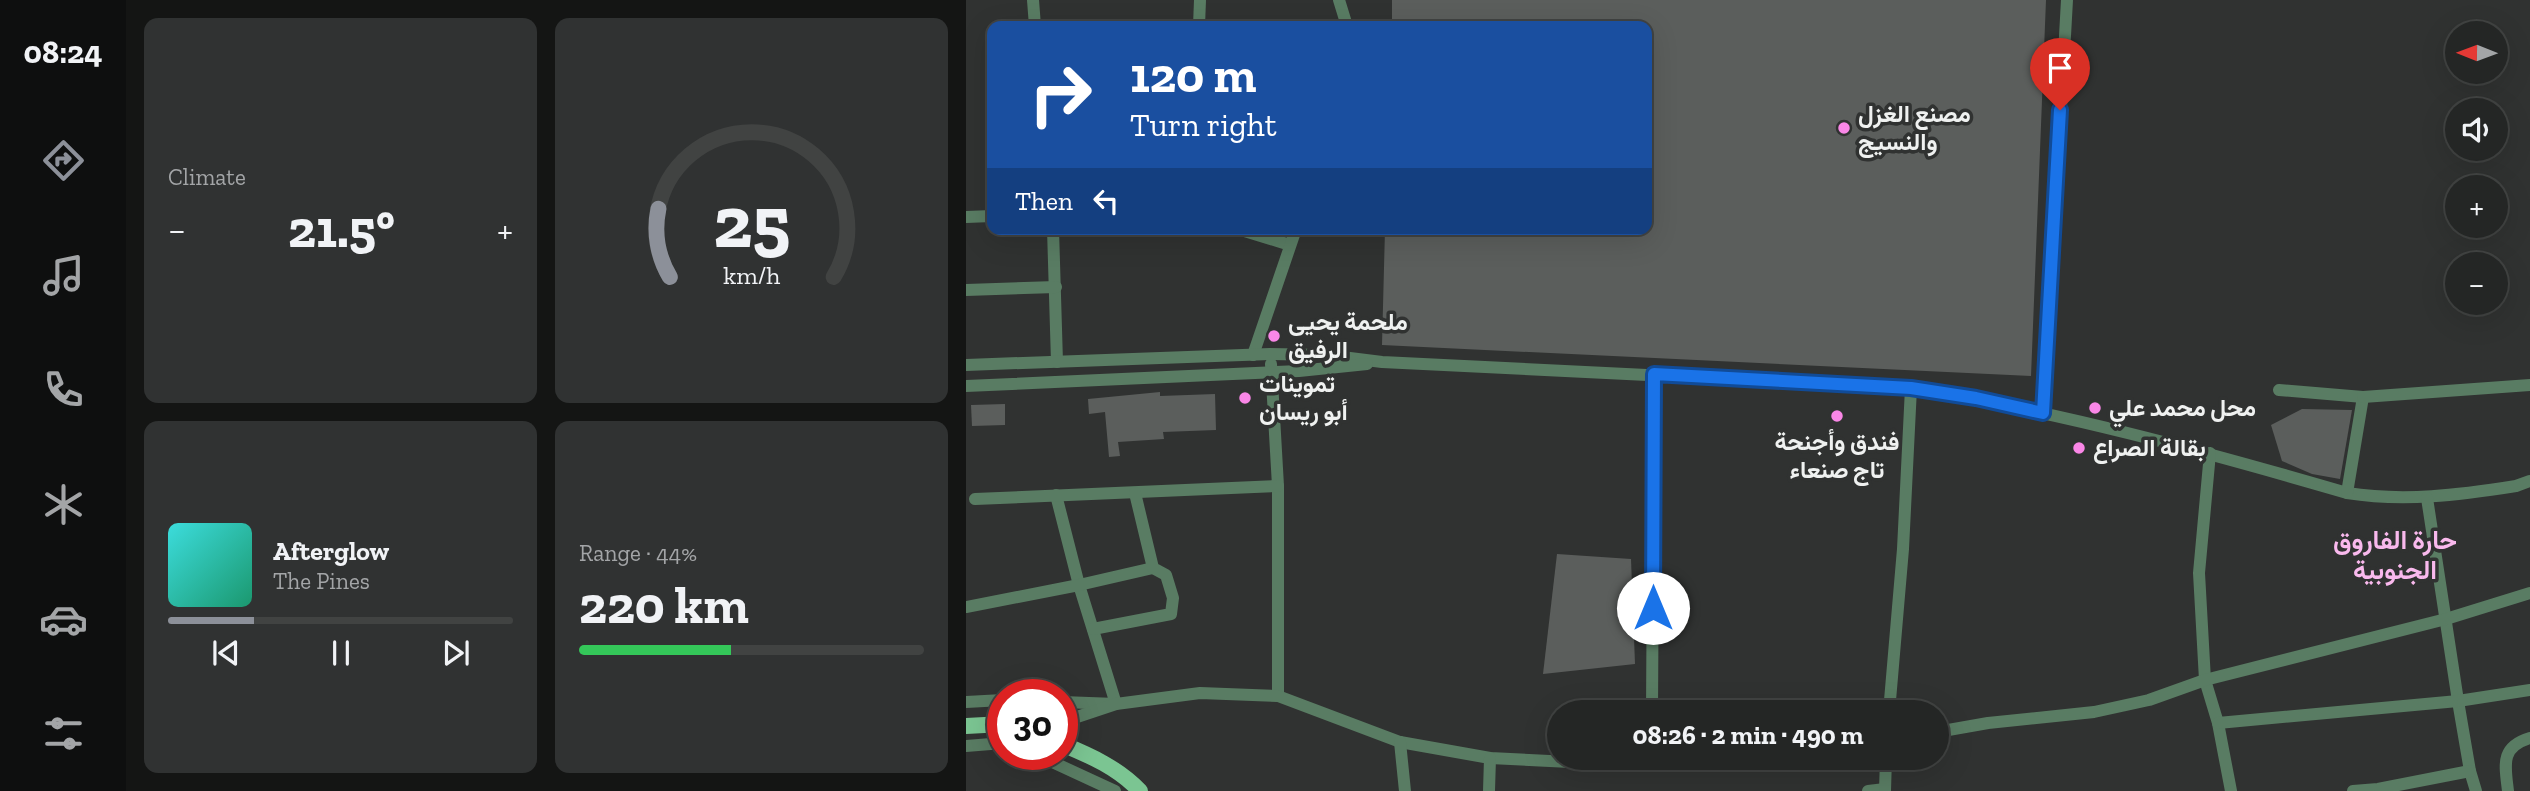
<!DOCTYPE html>
<meta charset="utf-8">
<style>
body{margin:0;font-family:"Zilla Slab",Vazirmatn,serif;background:#303232;color:#f1f3f6;height:100vh;display:flex;flex-direction:column;font-size:26px;white-space:nowrap}
*{box-sizing:border-box;margin:0}
p{font-size:23px;color:#a3a5a7}
.icon{flex:none;width:38px;height:38px;fill:none;stroke:currentColor;stroke-width:2;stroke-linecap:round;stroke-linejoin:round}
.map{position:relative;flex:1;overflow:hidden}
.sheet{display:flex;flex-direction:column;gap:18px;padding:18px;background:#141514;width:840px}
.sheet>*{flex:none}
.guide{position:absolute;left:21px;top:21px;width:665px;height:214px;border-radius:14px;box-shadow:0 7px 28px #0002,0 0 0 2px #414342;background:#1a4fa0;color:#fff;overflow:hidden}
.needle{width:46px;rotate:271deg}
.tools{position:absolute;left:1479px;top:21px;display:grid;gap:14px}
.tools a{display:grid;place-items:center;width:63px;height:63px;border-radius:50%;background:#242625;box-shadow:0 7px 28px #0002,0 0 0 2px #414342;font-size:35px}
.speed{position:absolute;left:21px;top:679px;display:flex;gap:14px;font-size:35px;font-weight:700;text-align:center}
.speed>*{display:grid;place-content:center;width:91px;height:91px;border-radius:50%;background:#242625;box-shadow:0 7px 28px #0002,0 0 0 2px #414342;line-height:1}
.speed .limit{border:10px solid #d22;background:#fff;color:#111}
.pin{position:absolute;display:grid;place-items:center;width:60px;height:60px;color:#fff;margin:-72px -30px;border-radius:50% 50% 50% 0;rotate:-45deg;box-shadow:0 0 7px #0007}
.pin .icon{rotate:45deg}
.me{position:absolute;width:77px;margin:-38px;rotate:0deg;stroke-linejoin:round;filter:drop-shadow(0 0 5px #0008)}
.turn{display:flex;align-items:center;gap:24px;height:147px;padding:0 28px;font-size:32px}
.turn .icon{width:91px;height:91px;stroke-width:2.5}
.turn b{display:block;font-size:49px;line-height:60px}
.then{display:flex;align-items:center;height:66px;padding:0 28px;background:#0003;gap:14px;font-size:26px}
.big{font-size:52px;font-weight:700;line-height:1.1}
.sheet .tile{flex:1;display:flex;flex-direction:column;justify-content:center;gap:10px;min-width:0;padding:0 24px;border-radius:14px;background:#303232}
.sheet .dial{align-items:center;gap:0}
.dial svg{height:182px;overflow:visible;fill:none;stroke:#414342;stroke-width:7;stroke-linecap:round;text-anchor:middle}
.dial text{fill:#f1f3f6;stroke:none}
.song{display:flex;align-items:center;gap:21px}
.cover{width:84px;height:84px;border-radius:10px;background:linear-gradient(135deg,hsl(180 70% 55%),hsl(160 70% 35%))}
.played{height:7px;border-radius:4px;background:linear-gradient(90deg,#8c9099 25%,#414342 25%)}
.keys{display:flex;justify-content:space-around;direction:ltr}
.heat{display:flex;justify-content:space-between;align-items:center;font-size:38px;direction:ltr}
.charge{height:10px;border-radius:5px;background:linear-gradient(90deg,#34c759 44%,#414342 0)}
.sheet .tiles{flex:1;display:grid;gap:18px;grid-template-columns:repeat(2,1fr)}
.trip{position:absolute;left:581px;top:700px;width:402px;height:70px;border-radius:35px;background:#242625;box-shadow:0 7px 28px #0002,0 0 0 2px #414342;font-weight:700;line-height:70px;text-align:center}
main{display:flex;flex:1;min-height:0}
.tab-bar{display:flex;flex-direction:column;width:126px;justify-content:space-around;align-items:center;background:#0e0f0f;color:#a3a5a7}
.tab-bar .icon{width:49px;height:49px}
.tab-bar .active{color:#8c9099}
.tab-bar b{font-size:32px;color:#f1f3f6}
.map>svg:first-child{display:block}
</style>
<main>
<nav class="tab-bar">
<b>08:24</b>
<svg class="icon active" aria-label="directions" viewBox="0 0 24 24"><path d="M12 3l9 9-9 9-9-9zM9 14v-3h6M13 9l2 2-2 2"/></svg>
<svg class="icon" aria-label="music" viewBox="0 0 24 24"><path d="M9 18V5l10-2v13"/><circle cx="6" cy="18" r="3"/><circle cx="16" cy="16" r="3"/></svg>
<svg class="icon" aria-label="phone" viewBox="0 0 24 24"><path d="M5 4h4l2 5-3 2q2 4 5 5l2-3 5 2v4C11 20 4 13 5 4z"/></svg>
<svg class="icon" aria-label="climate" viewBox="0 0 24 24"><path d="M12 3v18M4 7l16 10M4 17L20 7"/></svg>
<svg class="icon" aria-label="car" viewBox="0 0 24 24"><path d="M5 17H2v-5l4-1 3-4h7l3 4 3 1v5h-3M9 17h6M6 11h13"/><circle cx="7" cy="17" r="2"/><circle cx="17" cy="17" r="2"/></svg>
<svg class="icon" aria-label="filters" viewBox="0 0 24 24"><path d="M4 7h16M4 17h16"/><circle cx="9" cy="7" r="2"/><circle cx="15" cy="17" r="2"/></svg>
</nav>
<section class="sheet">
<div class="tiles">
<div class="tile"><p>Climate</p>
<div class="heat"><a>−</a><b class="big">21.5°</b><a>+</a></div>
</div>
<div class="tile dial"><svg viewBox="0 0 100 80">
<path d="M14 69A42 42 0 1 1 86 69"/>
<path d="M14 69A42 42 0 0 1 9 39" stroke="#8c9099"/>
<text x="50" y="56" font-size="32" font-weight="700">25</text>
<text x="50" y="72" font-size="11">km/h</text>
</svg></div>
<div class="tile">
<div class="song"><i class="cover"></i><div><b>Afterglow</b><p>The Pines</p></div></div>
<div class="played"></div>
<div class="keys"><svg class="icon" aria-label="previous" viewBox="0 0 24 24"><path d="M18 5L8 12l10 7zM5 5v14"/></svg><svg class="icon" aria-label="pause" viewBox="0 0 24 24"><path d="M8 5v14M16 5v14"/></svg><svg class="icon" aria-label="next" viewBox="0 0 24 24"><path d="M6 5l10 7-10 7zM19 5v14"/></svg></div>
</div>
<div class="tile"><p>Range · 44%</p><b class="big">220 km</b><div class="charge"></div></div>
</div>
</section>
<div class="map">
<svg width="1564" height="791" viewBox="0 0 1564 791">
<rect width="100%" height="100%" fill="#303231"/>
<g fill="#5b5e5c">
<path d="M426,0H1080L1065,376L416,345L419,229H681V26H426Z"/>
<path d="M194,392V396L249,394L250,430L197,432L198,439L152,442L154,456L143,457L139,412L123,414L122,399Z"/>
<path d="M39,404V425L6,426L5,405Z"/>
<path d="M1336,409L1386,410L1374,479L1346,474L1316,461L1305,425Z"/>
<path d="M591,554L665,559L669,664L577,674Z"/>
</g>
<g fill="none" stroke-linecap="round" stroke-linejoin="round">
<g stroke="#597c63" stroke-width="12">
<path d="M67,0L69,26"/>
<path d="M373,0L381,26"/>
<path d="M233,26L234,0"/>
<path d="M0,217L26,216"/>
<path d="M87,229L91,362"/>
<path d="M272,229L324,245"/>
<path d="M0,290L90,287"/>
<path d="M287,355L330,229"/>
<path d="M305,364L312,486V696"/>
<path d="M0,365L304,354L360,355L416,362L945,388C1093,412 1237,451 1381,493C1438,502 1493,495 1550,486L1564,481"/>
<path d="M0,386L333,371L401,364"/>
<path d="M1313,390L1397,397L1381,493"/>
<path d="M1397,397L1564,385"/>
<path d="M1078,413L1101,0"/>
<path d="M1244,453L1233,573L1239,680L1252,723L1265,791"/>
<path d="M90,495L113,585L150,704L96,702"/>
<path d="M1461,498L1492,701L1504,771L1510,791"/>
<path d="M9,499L312,486"/>
<path d="M0,607L113,585L187,568"/>
<path d="M127,629L205,614L207,598L200,575L187,568L169,493"/>
<path d="M0,702L37,700"/>
<path d="M686,712L688,374"/>
<path d="M923,712L937,549L945,388"/>
<path d="M96,722L150,704L234,693L312,696L434,742L524,758L686,766L729,758"/>
<path d="M1252,723L1492,701L1564,690"/>
<path d="M971,732L1022,723L1128,712L1183,700L1239,680L1480,619L1564,593"/>
<path d="M434,742L439,791"/>
<path d="M0,746L37,743"/>
<path d="M69,754L149,791"/>
<path d="M523,791L524,758"/>
<path d="M902,791L919,789"/>
<path d="M919,791L920,758"/>
<path d="M1387,791L1412,789L1504,771"/>
<path d="M1542,791C1539,765 1534,747 1564,738"/>
</g>
<g stroke="#7bc592" stroke-width="16">
<path d="M0,726L37,724"/>
<path d="M96,744C125,756 152,768 174,791"/>
</g>
</g>
<g fill="none" stroke-linecap="round" stroke-linejoin="round">
<defs>
<path id="route" d="M687,608L688,374L945,388L1010,398L1077,413L1094,110"/>
</defs>
<use href="#route" stroke="#114b97" stroke-width="18"/>
<use href="#route" stroke="#1a73e8" stroke-width="12"/>
</g>
<g fill="#fa87e7" stroke="#303231" stroke-width="2.5">
<circle cx="878" cy="128" r="7"/>
<circle cx="308" cy="336" r="7"/>
<circle cx="279" cy="398" r="7"/>
<circle cx="1129" cy="408" r="7"/>
<circle cx="871" cy="416" r="7"/>
<circle cx="1113" cy="448" r="7"/>
</g>
<g text-anchor="middle" stroke-width="7" stroke-linejoin="round" paint-order="stroke">
<g font-size="24" font-weight="bold" fill="#eff1f0" stroke="#303231" text-anchor="start">
<text x="892" y="122">مصنع الغزل<tspan x="892" dy="28">والنسيج</tspan></text>
<text x="322" y="330">ملحمة يحيى<tspan x="322" dy="28">الرفيق</tspan></text>
<text x="293" y="392">تموينات<tspan x="293" dy="28">أبو ريسان</tspan></text>
<text x="1143" y="416">محل محمد علي</text>
<text x="871" y="450" text-anchor="middle">فندق وأجنحة<tspan x="871" dy="28">تاج صنعاء</tspan></text>
<text x="1127" y="456">بقالة الصراع</text>
</g>
<g font-size="26" font-weight="bold" fill="#f9b9ed" stroke="#303231">
<text x="1429" y="549">حارة الفاروق<tspan x="1429" dy="30">الجنوبية</tspan></text>
</g>
</g>
</svg>
<div class="tools">
<a><svg class="needle" viewBox="-14 -14 28 28"><path d="M0-13l5 13h-10z" fill="#e53935"/><path d="M0 13l5-13h-10z" fill="#a3a5a7"/></svg></a>
<a><svg class="icon" aria-label="sound" viewBox="0 0 24 24"><path d="M4 9h4l5-4v14l-5-4H4zM17 9q2 3 0 6"/></svg></a>
<a>+</a>
<a>−</a>
</div>
<div class="speed"><div class="limit">30</div></div>
<div class="pin" style="left:1094px;top:110px;background:#d93025"><svg class="icon" aria-label="arrive" viewBox="0 0 24 24"><path d="M6 21V4h12l-3 4 3 4H6"/></svg></div>
<svg class="me" style="left:687px;top:608px" viewBox="-20 -20 40 40"><circle r="19" fill="#fff"/><path d="M0-13L10 11 0 6-10 11z" fill="#1a73e8"/></svg>
<div class="trip">08:26 · 2 min · 490 m</div>
<div class="guide">
<div class="turn"><svg class="icon" aria-label="right" viewBox="0 0 24 24"><path d="M7 20v-9h11M14 6l5 5-5 5"/></svg><div><b>120 m</b>Turn right</div></div>
<div class="then">Then<svg class="icon" aria-label="left" viewBox="0 0 24 24"><path d="M17 20v-9H6M10 6l-5 5 5 5"/></svg></div>
</div>
</div>
</main>
